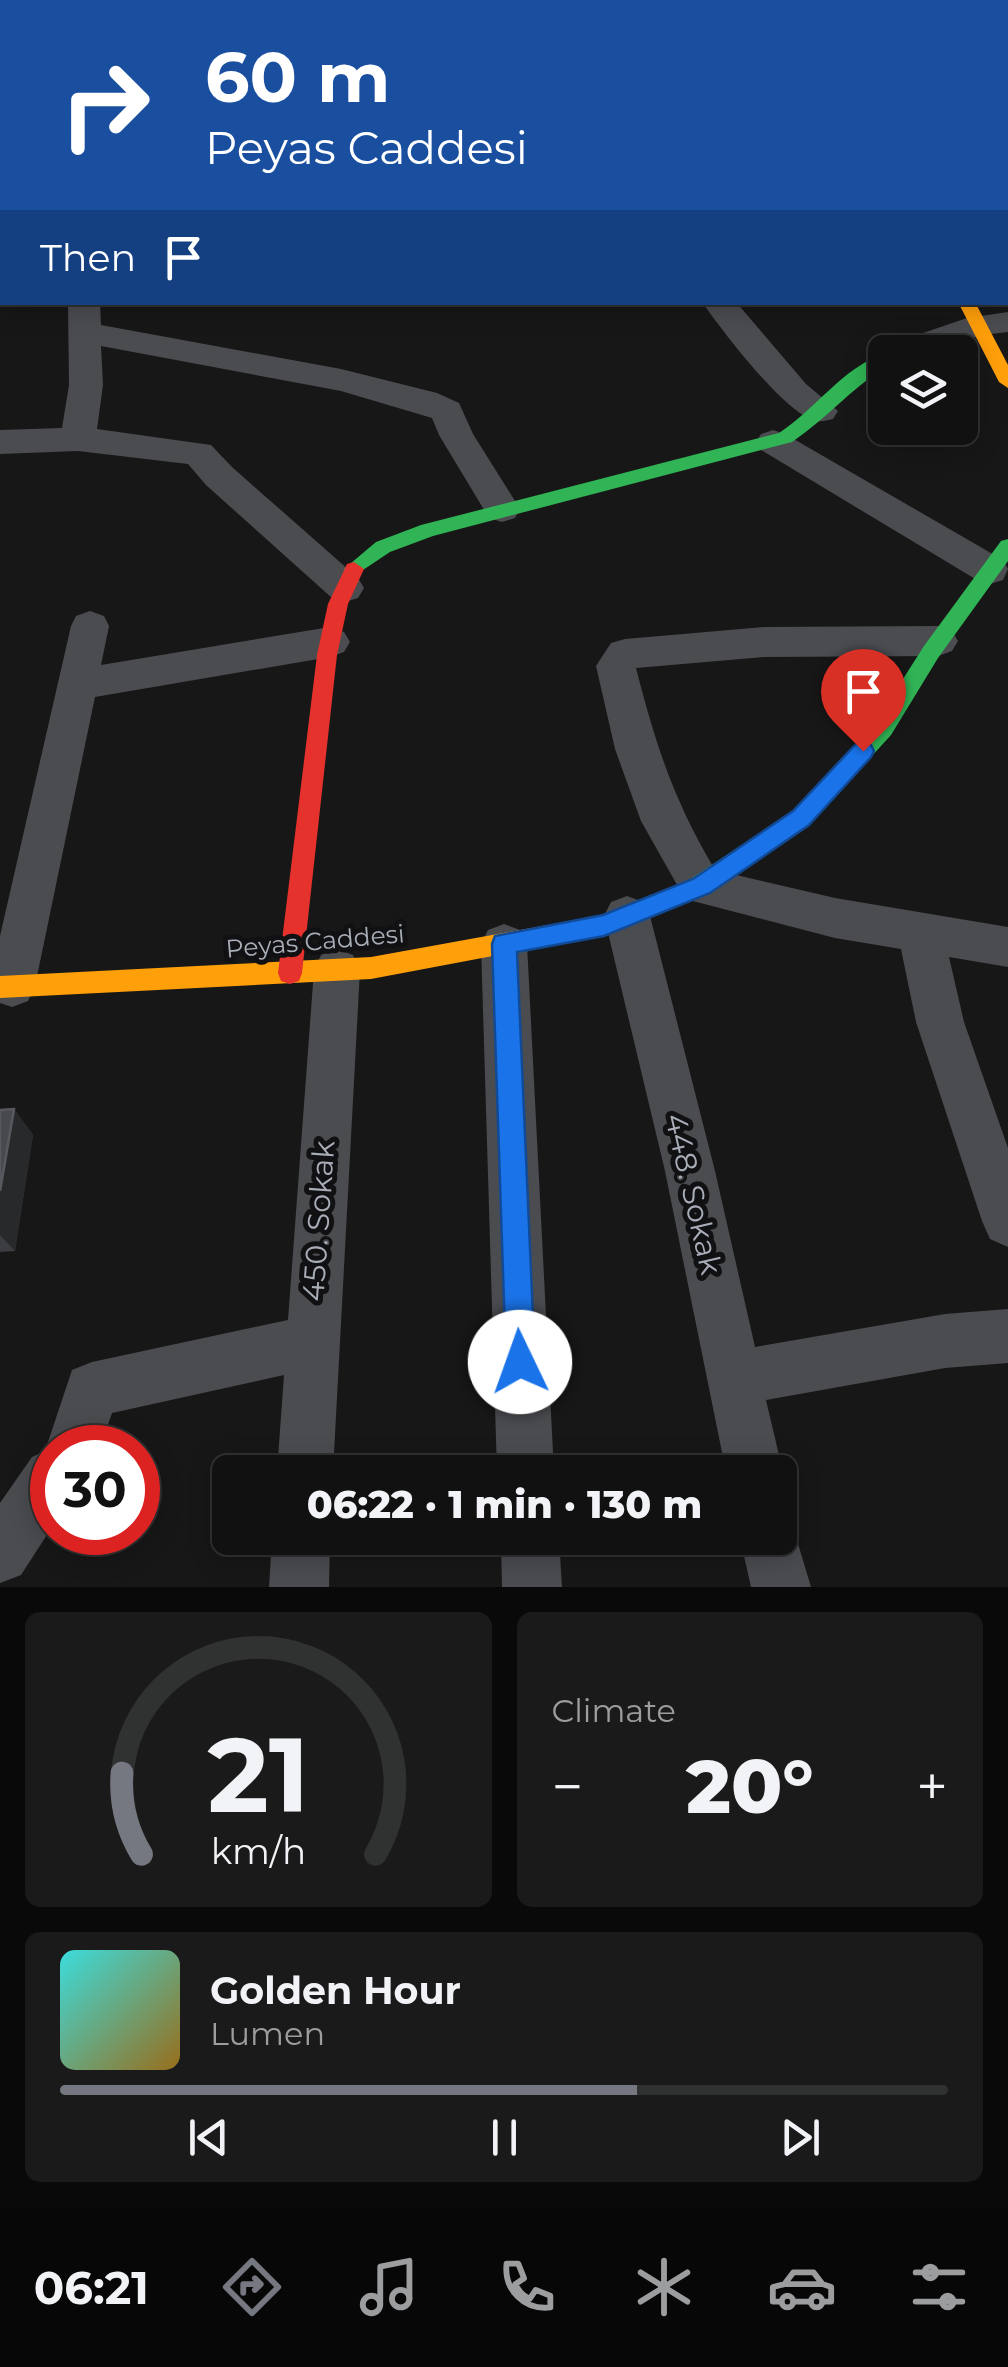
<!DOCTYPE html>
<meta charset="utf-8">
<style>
body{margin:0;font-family:Montserrat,sans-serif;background:#1a1a1a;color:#f1f3f6;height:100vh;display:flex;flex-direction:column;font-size:38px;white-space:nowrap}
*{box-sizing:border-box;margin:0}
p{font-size:32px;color:#9c9d9f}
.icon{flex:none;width:55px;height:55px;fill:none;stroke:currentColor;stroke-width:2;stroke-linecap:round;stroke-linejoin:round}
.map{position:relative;height:1587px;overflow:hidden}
.details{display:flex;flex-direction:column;gap:25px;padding:25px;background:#090909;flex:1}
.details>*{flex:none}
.banner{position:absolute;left:0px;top:0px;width:1010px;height:305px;box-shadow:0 5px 25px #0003,0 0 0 2px #303131;background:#1a4fa0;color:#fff;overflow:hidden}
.tools{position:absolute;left:868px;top:335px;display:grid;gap:20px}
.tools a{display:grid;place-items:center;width:110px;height:110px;border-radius:15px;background:#111;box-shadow:0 5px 25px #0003,0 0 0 2px #303131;font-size:50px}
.speed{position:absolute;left:30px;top:1425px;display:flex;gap:20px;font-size:50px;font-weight:700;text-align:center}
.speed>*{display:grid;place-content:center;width:130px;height:130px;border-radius:50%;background:#111;box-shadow:0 5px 25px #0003,0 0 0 2px #303131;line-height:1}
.speed .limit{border:15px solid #d22;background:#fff;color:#111}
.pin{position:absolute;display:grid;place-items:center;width:85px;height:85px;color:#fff;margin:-102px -42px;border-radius:50% 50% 50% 0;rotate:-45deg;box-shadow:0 0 10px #0007}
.pin .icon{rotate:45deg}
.me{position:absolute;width:110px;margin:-55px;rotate:357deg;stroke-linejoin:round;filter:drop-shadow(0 0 8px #0008)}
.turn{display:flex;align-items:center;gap:35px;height:210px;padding:0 40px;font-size:45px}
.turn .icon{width:130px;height:130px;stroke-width:2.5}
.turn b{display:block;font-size:70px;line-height:85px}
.then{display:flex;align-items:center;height:95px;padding:0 40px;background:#0003;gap:20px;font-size:38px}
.big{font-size:75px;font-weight:800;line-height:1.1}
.details .card{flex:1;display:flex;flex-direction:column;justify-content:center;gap:15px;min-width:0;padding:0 35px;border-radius:15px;background:#1a1a1a}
.details .dial{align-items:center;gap:0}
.dial svg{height:260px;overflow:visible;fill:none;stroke:#303131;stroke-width:7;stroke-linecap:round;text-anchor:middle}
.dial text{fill:#f1f3f6;stroke:none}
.song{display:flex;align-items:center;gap:30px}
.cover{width:120px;height:120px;border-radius:15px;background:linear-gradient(135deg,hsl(180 70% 55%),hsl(40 70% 35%))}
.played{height:10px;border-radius:5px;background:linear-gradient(90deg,#757880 65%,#303131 65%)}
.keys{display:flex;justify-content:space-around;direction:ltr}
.heat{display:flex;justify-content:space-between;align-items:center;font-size:55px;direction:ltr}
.details .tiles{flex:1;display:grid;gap:25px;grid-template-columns:1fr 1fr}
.card:last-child{grid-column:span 2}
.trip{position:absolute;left:212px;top:1455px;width:585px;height:100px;border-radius:15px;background:#111;box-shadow:0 5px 25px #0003,0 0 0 2px #303131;font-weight:800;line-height:100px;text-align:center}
.tabs{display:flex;height:160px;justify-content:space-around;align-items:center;background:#070707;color:#9c9d9f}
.tabs .icon{width:70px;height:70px}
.tabs .on{color:#757880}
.tabs b{font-size:45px;color:#f1f3f6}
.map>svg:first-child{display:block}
</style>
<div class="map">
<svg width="1008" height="1587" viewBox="0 0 1008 1587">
<rect width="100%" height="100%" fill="#171717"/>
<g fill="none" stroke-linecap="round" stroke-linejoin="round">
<g fill="#4b4c50" fill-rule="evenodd">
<rect x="0" y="63" width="2" height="16"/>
<path d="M68,302H100L101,325L341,369L437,393L459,403L473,434L520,509L515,518L502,522L489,518L439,435L432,418L341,391L101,346L103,385L97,429L211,445L232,467L358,578L364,588L358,598L345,602L332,598L206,485L188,464L78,451L0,454V430L62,428L69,385Z"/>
<path d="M702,302H736L806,384L838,411L833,419C825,421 818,423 810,419C779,405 723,332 702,302Z"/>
<path d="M1008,312V332L982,335L931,352H884L888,345L967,318Z"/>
<path d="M773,430L785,434L1003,560L1008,569L1003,580L990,584L977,580L761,450L756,442L761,434Z"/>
<path d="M90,611L104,616L109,626L101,665L330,627L344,632L350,642L344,652L330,657L95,697L35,986L28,1001L12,1007L0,1003V936L71,626L76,616Z"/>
<path d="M938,626L952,631L958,641L952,651L938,656L765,657L636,668C656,746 674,801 715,870L835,898L1008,927V967L949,957L964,1022L1008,1148V1247L990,1239L982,1221L916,1022L901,949L835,938L685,899L641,821L615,749L596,666L611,643L625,639L765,627Z"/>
<path d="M627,896L643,902L650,916L715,1171L755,1347L945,1314L1008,1309V1363L945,1368L766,1400L783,1472L780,1478V1472H726L665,1171L604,916L611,902Z"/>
<path d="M504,924L520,930L527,944L554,1472H497L481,944L488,930Z"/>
<path d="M337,949L353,955L360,970L333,1472H277L284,1375L112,1413L100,1448H52V1527L21,1575L0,1583V1503L32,1457L45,1451L72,1370L92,1362L288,1320L314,970L321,955Z"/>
<path d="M780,1513L790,1517L811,1587H751L740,1538H780Z"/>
<path d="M272,1538H330L329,1587H269Z"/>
<path d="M501,1538H559L562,1587H502Z"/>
</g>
<g fill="#30b455" fill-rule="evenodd">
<path d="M808,0H822L823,2H810Z"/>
<path d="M885,353V367C851,389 825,420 792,442L433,536L390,552L354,576L344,569L376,542L421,525L779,433C816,409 842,368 885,353Z"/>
<path d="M1008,539V561L938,658L891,735L809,825L702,896L694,899L686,896L682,889L686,882L793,811L875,723L924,646L1001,541Z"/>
</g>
<g fill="#ff9f0a" fill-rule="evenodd">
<path d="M958,302H975L1008,365V388L999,382Z"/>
<path d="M694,879L702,882L706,889L702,896L604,935L371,979L0,998V976L371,957L603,915Z"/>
</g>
<path fill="#e5322d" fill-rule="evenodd" d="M354,562L364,569L348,604L337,655L302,973L299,981L290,984L281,981L278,973L317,655L328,604L347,564Z"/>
</g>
<path fill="#3c3d40" d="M14,1109L33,1135L15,1251L0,1252V1110Z"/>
<path fill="#28292a" d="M14,1109L33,1135L15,1251L0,1235V1191Z"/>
<path fill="#48494d" stroke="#57595e" stroke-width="2.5" d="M14,1109L0,1191V1110Z"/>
<path fill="#1a73e8" stroke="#114b97" stroke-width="2.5" d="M863,742L871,745L874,751L871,757L809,825L710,893L604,936L517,952L535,1362L531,1373L520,1377L510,1373L506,1362L492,944L495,936L603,915L693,879L793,811L855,745Z"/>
<g text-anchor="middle" stroke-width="10" stroke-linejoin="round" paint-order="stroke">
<g font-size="25" fill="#a8adb8" stroke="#111113">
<text transform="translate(315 941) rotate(-5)" y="9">Peyas Caddesi</text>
</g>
<g font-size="30" fill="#a8adb8" stroke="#111113">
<text transform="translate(693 1194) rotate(77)" y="10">448. Sokak</text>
<text transform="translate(319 1221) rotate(-86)" y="10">450. Sokak</text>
</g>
</g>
</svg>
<div class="tools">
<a><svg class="icon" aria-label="layers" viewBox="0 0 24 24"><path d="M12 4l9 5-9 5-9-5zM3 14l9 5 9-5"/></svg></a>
</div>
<div class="speed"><div class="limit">30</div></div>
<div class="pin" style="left:863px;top:751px;background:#d93025"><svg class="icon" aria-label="arrive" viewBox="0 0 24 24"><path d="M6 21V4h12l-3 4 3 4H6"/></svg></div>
<svg class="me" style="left:520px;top:1362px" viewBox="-20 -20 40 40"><circle r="19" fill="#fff"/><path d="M0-13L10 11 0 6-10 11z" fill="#1a73e8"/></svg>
<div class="trip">06:22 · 1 min · 130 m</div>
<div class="banner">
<div class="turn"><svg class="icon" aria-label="right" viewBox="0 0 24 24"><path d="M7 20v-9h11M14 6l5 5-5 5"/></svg><div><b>60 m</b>Peyas Caddesi</div></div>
<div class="then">Then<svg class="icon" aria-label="arrive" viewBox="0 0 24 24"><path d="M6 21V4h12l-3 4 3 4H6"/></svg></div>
</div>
</div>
<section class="details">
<div class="tiles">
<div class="card dial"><svg viewBox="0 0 100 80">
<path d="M14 69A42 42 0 1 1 86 69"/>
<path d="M14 69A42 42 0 0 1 8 44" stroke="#757880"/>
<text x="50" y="56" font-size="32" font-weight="700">21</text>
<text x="50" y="72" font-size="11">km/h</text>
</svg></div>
<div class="card"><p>Climate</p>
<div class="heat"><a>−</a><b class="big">20°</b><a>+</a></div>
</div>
<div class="card">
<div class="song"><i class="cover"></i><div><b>Golden Hour</b><p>Lumen</p></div></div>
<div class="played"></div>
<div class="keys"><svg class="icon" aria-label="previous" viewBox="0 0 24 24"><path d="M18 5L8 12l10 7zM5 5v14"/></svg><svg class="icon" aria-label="pause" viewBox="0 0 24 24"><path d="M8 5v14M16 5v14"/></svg><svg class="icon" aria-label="next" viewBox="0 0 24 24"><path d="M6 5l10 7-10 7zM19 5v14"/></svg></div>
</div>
</div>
</section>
<nav class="tabs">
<b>06:21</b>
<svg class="icon on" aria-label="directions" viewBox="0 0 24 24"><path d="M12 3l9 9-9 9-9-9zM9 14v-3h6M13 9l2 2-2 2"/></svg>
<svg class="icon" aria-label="music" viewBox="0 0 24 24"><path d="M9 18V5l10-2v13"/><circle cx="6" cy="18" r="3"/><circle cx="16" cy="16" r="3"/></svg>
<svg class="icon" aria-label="phone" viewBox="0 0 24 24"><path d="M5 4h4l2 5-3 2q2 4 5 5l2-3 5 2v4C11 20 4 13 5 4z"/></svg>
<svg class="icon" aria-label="climate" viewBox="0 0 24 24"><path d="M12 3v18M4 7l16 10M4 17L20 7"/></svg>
<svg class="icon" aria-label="car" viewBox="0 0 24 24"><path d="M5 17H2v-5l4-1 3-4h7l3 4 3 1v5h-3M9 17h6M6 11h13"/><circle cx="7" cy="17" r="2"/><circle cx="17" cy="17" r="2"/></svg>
<svg class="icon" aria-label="filters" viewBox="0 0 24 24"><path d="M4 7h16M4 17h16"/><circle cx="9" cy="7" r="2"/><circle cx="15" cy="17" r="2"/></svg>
</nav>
